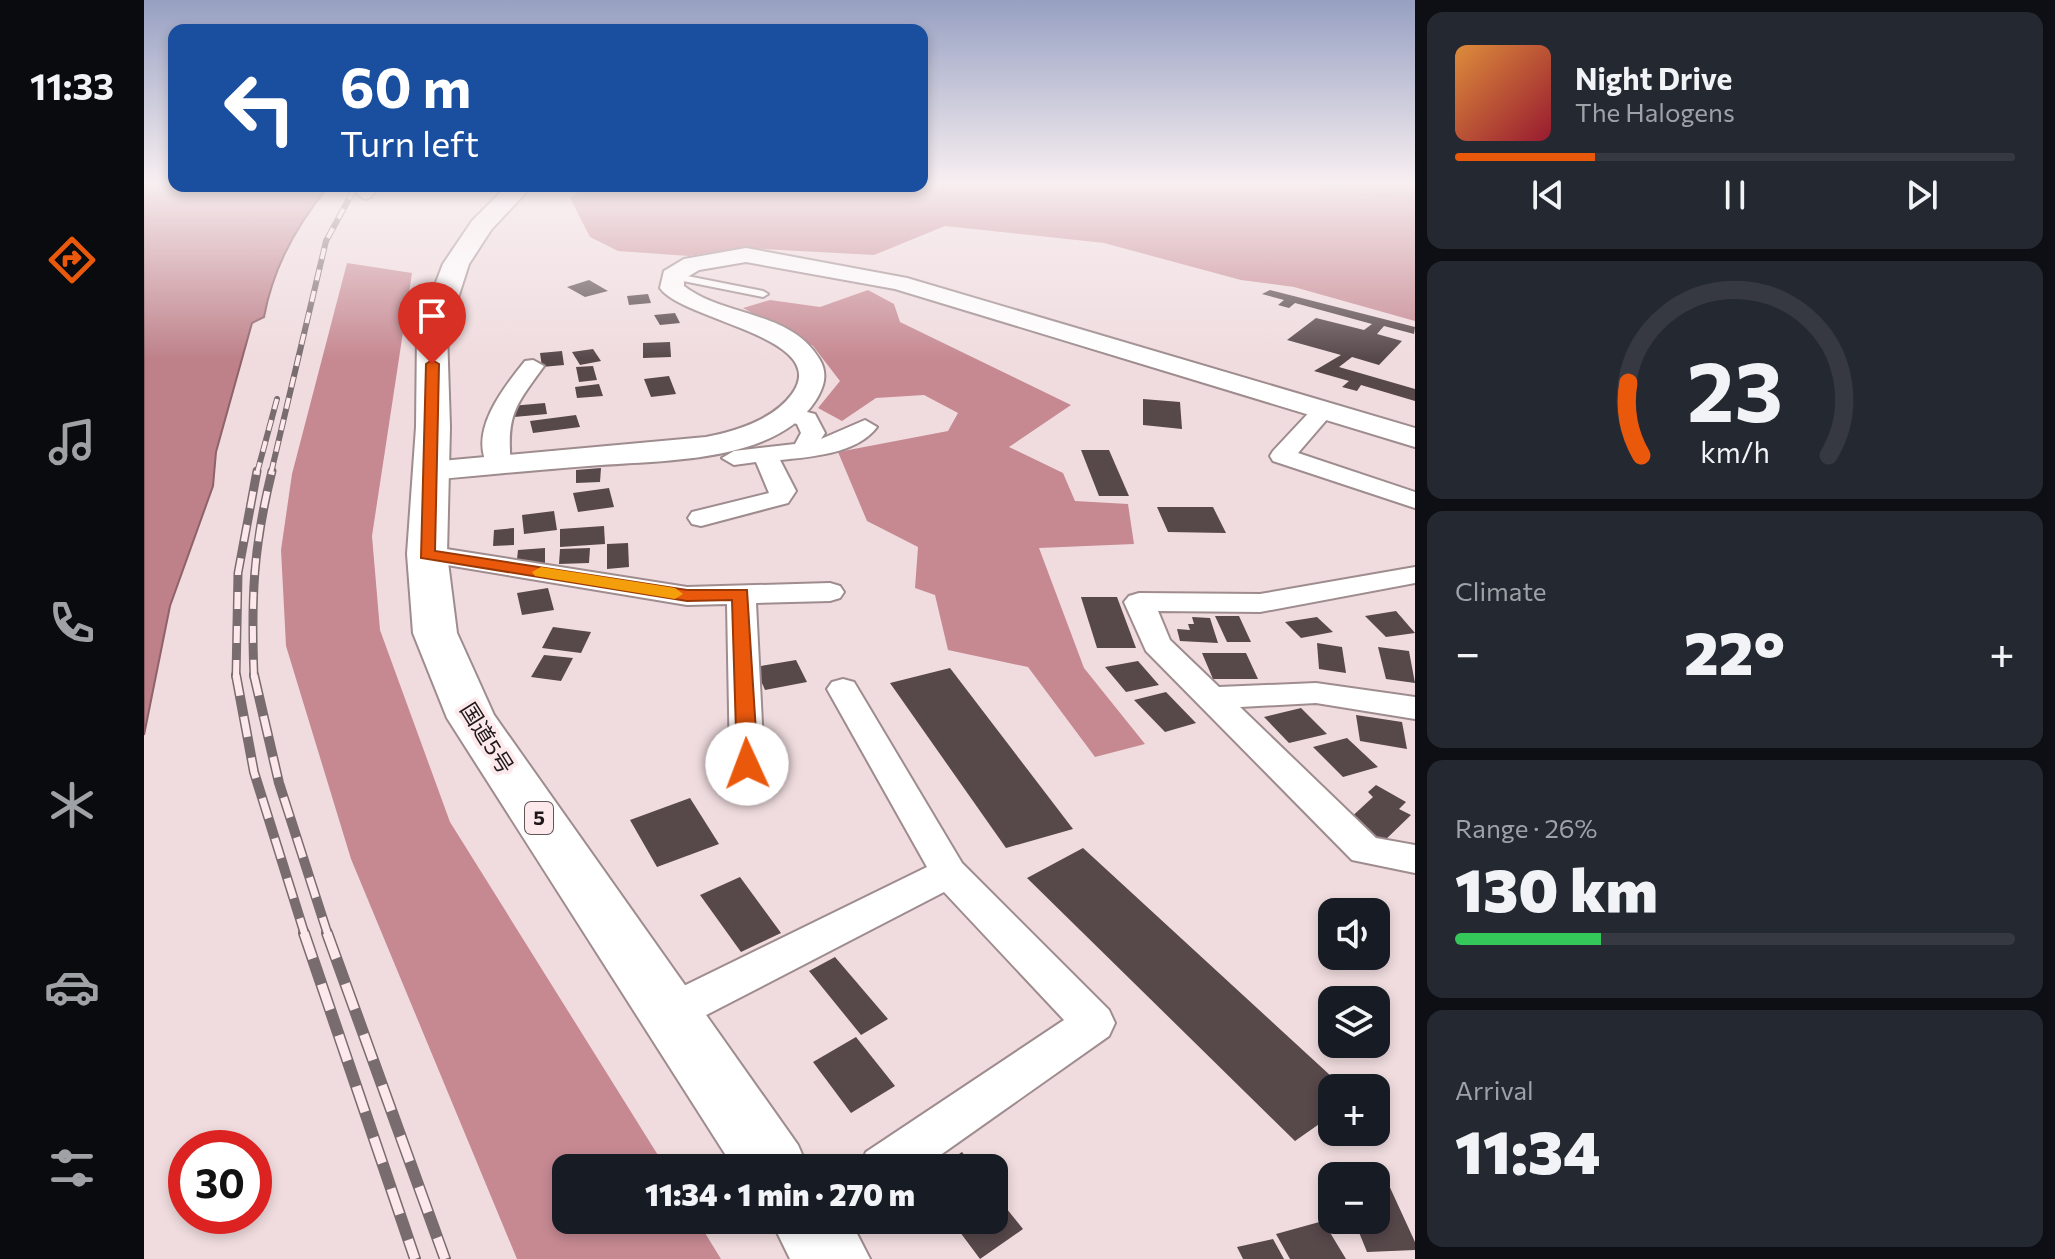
<!DOCTYPE html>
<meta charset="utf-8">
<style>
body{margin:0;font-family:Commissioner,"Noto Sans JP",sans-serif;background:#242831;color:#f1f3f6;height:100vh;display:flex;flex-direction:column;font-size:30px;white-space:nowrap}
*{box-sizing:border-box;margin:0}
p{font-size:26px;color:#9ea1a6}
.icon{flex:none;width:44px;height:44px;fill:none;stroke:currentColor;stroke-width:2;stroke-linecap:round;stroke-linejoin:round}
.map{position:relative;flex:1;overflow:hidden}
.drawer{display:flex;flex-direction:column;gap:12px;padding:12px;background:#0d0f14;width:640px}
.drawer>*{flex:none}
.top-card{position:absolute;left:24px;top:24px;width:760px;height:168px;border-radius:16px;box-shadow:0 4px 12px #0003;background:#1a4fa0;color:#fff;overflow:hidden}
.controls{position:absolute;left:1174px;top:898px;display:grid;gap:16px}
.controls a{display:grid;place-items:center;width:72px;height:72px;border-radius:16px;background:#171b24;box-shadow:0 4px 12px #0003;font-size:40px}
.speed{position:absolute;left:24px;top:1130px;display:flex;gap:16px;font-size:40px;font-weight:700;text-align:center}
.speed>*{display:grid;place-content:center;width:104px;height:104px;border-radius:50%;background:#171b24;box-shadow:0 4px 12px #0003;line-height:1}
.speed .limit{border:12px solid #d22;background:#fff;color:#111}
.pin{position:absolute;display:grid;place-items:center;width:68px;height:68px;color:#fff;margin:-82px -34px;border-radius:50% 50% 50% 0;rotate:-45deg;box-shadow:0 0 8px #0007}
.pin .icon{rotate:45deg}
.me{position:absolute;width:88px;margin:-44px;rotate:358deg;stroke-linejoin:round;filter:drop-shadow(0 0 6px #0008)}
.turn{display:flex;align-items:center;gap:28px;height:168px;padding:0 40px;font-size:36px}
.turn .icon{width:104px;height:104px;stroke-width:2.5}
.turn b{display:block;font-size:56px;line-height:68px}
.big{font-size:60px;font-weight:800;line-height:1.1}
.drawer .card{flex:1;display:flex;flex-direction:column;justify-content:center;gap:12px;min-width:0;padding:0 28px;border-radius:16px;background:#242831}
.drawer .dial{align-items:center;gap:0}
.dial svg{height:208px;overflow:visible;fill:none;stroke:#363941;stroke-width:7;stroke-linecap:round;text-anchor:middle}
.dial text{fill:#f1f3f6;stroke:none}
.song{display:flex;align-items:center;gap:24px}
.cover{width:96px;height:96px;border-radius:12px;background:linear-gradient(135deg,hsl(30 70% 55%),hsl(350 70% 35%))}
.played{height:8px;border-radius:4px;background:linear-gradient(90deg,#ea580c 25%,#363941 25%)}
.keys{display:flex;justify-content:space-around;direction:ltr}
.heat{display:flex;justify-content:space-between;align-items:center;font-size:44px;direction:ltr}
.charge{height:12px;border-radius:6px;background:linear-gradient(90deg,#34c759 26%,#363941 0)}
.trip{position:absolute;left:408px;top:1154px;width:456px;height:80px;border-radius:16px;background:#171b24;box-shadow:0 4px 12px #0003;font-weight:800;line-height:80px;text-align:center}
main{display:flex;flex:1;min-height:0}
.tab-bar{display:flex;flex-direction:column;width:144px;justify-content:space-around;align-items:center;background:#090b0e;color:#9ea1a6}
.tab-bar .icon{width:56px;height:56px}
.tab-bar .selected{color:#ea580c}
.tab-bar b{font-size:36px;color:#f1f3f6}
.map>svg:first-child{display:block}
</style>
<main>
<nav class="tab-bar">
<b>11:33</b>
<svg class="icon selected" aria-label="directions" viewBox="0 0 24 24"><path d="M12 3l9 9-9 9-9-9zM9 14v-3h6M13 9l2 2-2 2"/></svg>
<svg class="icon" aria-label="music" viewBox="0 0 24 24"><path d="M9 18V5l10-2v13"/><circle cx="6" cy="18" r="3"/><circle cx="16" cy="16" r="3"/></svg>
<svg class="icon" aria-label="phone" viewBox="0 0 24 24"><path d="M5 4h4l2 5-3 2q2 4 5 5l2-3 5 2v4C11 20 4 13 5 4z"/></svg>
<svg class="icon" aria-label="climate" viewBox="0 0 24 24"><path d="M12 3v18M4 7l16 10M4 17L20 7"/></svg>
<svg class="icon" aria-label="car" viewBox="0 0 24 24"><path d="M5 17H2v-5l4-1 3-4h7l3 4 3 1v5h-3M9 17h6M6 11h13"/><circle cx="7" cy="17" r="2"/><circle cx="17" cy="17" r="2"/></svg>
<svg class="icon" aria-label="filters" viewBox="0 0 24 24"><path d="M4 7h16M4 17h16"/><circle cx="9" cy="7" r="2"/><circle cx="15" cy="17" r="2"/></svg>
</nav>
<div class="map">
<svg width="1271" height="1259" viewBox="0 0 1271 1259">
<rect width="100%" height="100%" fill="#f0dcdf"/>
<g fill="#c68992">
<path d="M778,183H1271V321L1150,287L1097,280L960,243L801,226L730,255L599,248L545,256L474,251L446,237L426,198L443,186H778Z"/>
<path d="M203,263L268,273L228,536L236,630L306,822L522,1168H422V1220H553L577,1259H373L207,859L142,646L137,550L148,474Z"/>
<path d="M724,290L750,304L756,322L927,405L865,447L919,473L931,501L984,504L990,544L895,548L940,668L1001,744L951,757L884,667L804,650L791,595L771,588L774,547L723,521L694,452L804,431L814,413L780,395L732,398L698,421L674,408L696,381L669,346L599,308L626,300L676,307Z"/>
</g>
<path fill="#be818a" stroke="#8e6268" stroke-width="2" d="M0,183H30V186H185C153,224 129,268 120,317L108,323L72,452L69,486L26,606L0,735Z"/>
<g fill="none" stroke-linecap="round" stroke-linejoin="round">
<path fill="#be818a" fill-rule="evenodd" d="M1172,183H1239L1271,187V203L1185,191Z"/>
</g>
<g fill="#57484a">
<path d="M445,280L464,291L441,297L423,287Z"/>
<path d="M1126,290L1271,327L1270,334L1240,326L1233,334L1258,341L1235,365L1208,357L1195,367L1271,389V401L1217,385L1213,391L1198,387L1205,381L1170,371L1197,355L1143,340L1172,318L1220,330L1228,324L1151,303L1145,308L1134,305L1140,300L1118,294Z"/>
<path d="M504,294L507,303L485,305L483,296Z"/>
<path d="M531,313L536,323L516,325L510,315Z"/>
<path d="M526,342L527,357L499,358V343Z"/>
<path d="M449,349L457,361L436,365L428,352Z"/>
<path d="M418,351L420,365L398,367L396,353Z"/>
<path d="M449,366L453,380L435,382L432,367Z"/>
<path d="M525,376L532,394L507,397L500,379Z"/>
<path d="M455,384L459,396L433,398L431,387Z"/>
<path d="M999,399L1036,402L1038,429L999,425Z"/>
<path d="M401,403L403,414L370,417L367,406Z"/>
<path d="M432,415L436,427L389,433L386,421Z"/>
<path d="M937,450H965L985,496H955Z"/>
<path d="M457,468L456,482L432,483V470Z"/>
<path d="M465,488L470,507L434,512L429,493Z"/>
<path d="M1013,507H1069L1082,533L1024,532Z"/>
<path d="M410,511L413,530L380,534L378,515Z"/>
<path d="M460,526L461,544L416,547V529Z"/>
<path d="M370,528V545L349,546L350,530Z"/>
<path d="M484,543L485,567L463,569V544Z"/>
<path d="M401,548V566L372,568L374,550Z"/>
<path d="M446,548L445,563L415,564L416,549Z"/>
<path d="M404,588L410,610L378,615L373,593Z"/>
<path d="M937,597H973L992,648H953Z"/>
<path d="M1252,611L1271,633L1242,637L1221,616Z"/>
<path d="M1071,616H1095L1107,642H1083Z"/>
<path d="M1048,617L1066,618L1074,643L1036,641L1033,629L1046,630L1044,624H1050Z"/>
<path d="M1173,617L1189,632L1157,638L1141,622Z"/>
<path d="M409,627L447,632L437,653L398,648Z"/>
<path d="M1173,643L1198,647L1202,673L1175,669Z"/>
<path d="M1234,647L1265,651L1271,683L1242,679Z"/>
<path d="M1058,653H1102L1114,679H1069Z"/>
<path d="M400,655L429,658L417,681L387,677Z"/>
<path d="M652,660L663,682L621,690L611,667Z"/>
<path d="M994,661L1015,685L982,692L961,667Z"/>
<path d="M806,668L929,829L862,848L746,683Z"/>
<path d="M1022,692L1052,723L1021,732L990,700Z"/>
<path d="M1157,708L1183,734L1145,743L1120,717Z"/>
<path d="M1212,715L1258,722L1263,749L1216,741Z"/>
<path d="M1203,738L1234,767L1199,777L1169,747Z"/>
<path d="M1232,785L1262,802L1255,809L1267,815L1238,843L1202,822L1229,797L1224,792Z"/>
<path d="M546,798L575,844L513,867L486,820Z"/>
<path d="M939,848L1200,1088H1188V1115L1151,1141L883,878Z"/>
<path d="M596,877L637,933L597,952L556,895Z"/>
<path d="M691,957L744,1019L717,1035L665,971Z"/>
<path d="M712,1037L751,1086L707,1113L669,1062Z"/>
<path d="M818,1152L830,1168H794Z"/>
<path d="M1237,1168L1271,1242V1250L1223,1252L1210,1220H1232V1176H1191L1188,1170Z"/>
<path d="M850,1193L879,1229L836,1259L807,1220H850Z"/>
<path d="M1179,1221L1202,1259H1146L1132,1234Z"/>
<path d="M1129,1239L1140,1259H1099L1093,1247Z"/>
</g>
<g fill="none" stroke-linecap="round" stroke-linejoin="round">
<defs>
<path id="service" d="M528,273L619,291L624,294L619,297L524,278V274Z"/>
<g id="minor">
<path d="M218,186H234L227,197L221,199L213,194Z"/>
<path d="M389,360L400,366C372,405 362,414 367,464L355,471L346,469C322,434 360,387 381,361Z"/>
<path d="M1180,403L1191,410L1154,453L1271,492V508L1129,461L1126,456L1129,451L1172,405Z"/>
<path d="M643,407L671,414L681,433L677,439L721,420L733,427C713,454 666,457 636,460L652,491L644,503L557,526L548,524L544,518L548,512L625,493L612,462L590,465L578,458L590,451L651,444L657,433L653,424L635,419L631,414Z"/>
<path d="M283,546L543,587L686,583L696,586L700,592L696,598L686,601L612,603L620,764L615,772L603,776L591,772L586,764L583,604L543,605L273,560L269,554L273,548Z"/>
<path d="M1271,567V583L1116,612L1014,611L1026,640L1075,687L1172,683L1271,697V719L1172,703L1096,707L1232,838L1271,845V873L1208,860L1002,651L980,602L985,596L995,593L1116,594Z"/>
<path d="M699,679L710,682L818,863L965,1010L971,1023L965,1036L778,1168H715L722,1152L920,1020L800,892L541,1026L526,1031L511,1026L505,1013L511,1000L783,867L683,689L688,682Z"/>
</g>
<path id="tertiary" d="M602,248L763,278L1271,428V447L751,289L602,262L555,270L540,279V286C582,318 647,310 676,360C684,374 680,387 672,400C631,465 512,460 444,466C392,470 339,475 286,480L275,478L270,471L275,464L286,462L562,437C592,431 629,420 648,394C689,337 539,321 516,288L520,271L540,259Z"/>
<g id="trunk">
<path d="M363,186H388L347,230L325,264L303,332L306,427L303,554L313,633L350,715L654,1145L664,1168H590L303,718L269,633L263,554L272,427L273,332L299,264L328,221Z"/>
<path d="M627,1220H706L726,1259H646Z"/>
</g>
</defs>
<use href="#service" stroke="#9e8c8e" stroke-width="4"/>
<use href="#minor" stroke="#9e8c8e" stroke-width="4"/>
<use href="#tertiary" stroke="#9e8c8e" stroke-width="4"/>
<use href="#trunk" stroke="#9e8c8e" stroke-width="4"/>
<use href="#service" fill="#fff" fill-rule="evenodd"/>
<use href="#minor" fill="#fff" fill-rule="evenodd"/>
<use href="#tertiary" fill="#fff" fill-rule="evenodd"/>
<use href="#trunk" fill="#fff" fill-rule="evenodd"/>
<defs>
<g id="rail-far3">
<path d="M113,473L133,399"/>
<path d="M127,473L182,241L212,186"/>
</g>
<g id="rail-far2">
<path d="M92,677L94,573L113,471"/>
<path d="M110,677C107,599 109,548 128,471"/>
</g>
<g id="rail-far1">
<path d="M92,675L110,772L161,935"/>
<path d="M110,675L135,783L184,935"/>
</g>
<g id="rail">
<path d="M160,933L271,1259"/>
<path d="M183,933L301,1259"/>
</g>
</defs>
<use href="#rail-far3" stroke="#796c6e" stroke-width="6"/>
<use href="#rail-far2" stroke="#796c6e" stroke-width="9"/>
<use href="#rail-far1" stroke="#796c6e" stroke-width="10"/>
<use href="#rail" stroke="#796c6e" stroke-width="12"/>
<use href="#rail-far3" stroke="#fde9ec" stroke-width="4" stroke-dasharray="11" stroke-linecap="butt"/>
<use href="#rail-far2" stroke="#fde9ec" stroke-width="6" stroke-dasharray="17" stroke-linecap="butt"/>
<use href="#rail-far1" stroke="#fde9ec" stroke-width="7" stroke-dasharray="21" stroke-linecap="butt"/>
<use href="#rail" stroke="#fde9ec" stroke-width="9" stroke-dasharray="27" stroke-linecap="butt"/>
</g>
<linearGradient id="sky" x2="0" y2="1"><stop stop-color="#97a0c2"/><stop offset="0.51" stop-color="#f8eff1"/><stop offset="1" stop-color="#f8eff1" stop-opacity="0"/></linearGradient>
<rect width="1271" height="359" fill="url(#sky)"/>
<path fill="#ea580c" stroke="#983908" stroke-width="2" d="M288,360L295,364L291,551L543,590H603L614,764L611,769L603,771L593,764L588,600L543,601L277,558L282,364Z"/>
<path fill="#f59e0b" d="M397,567L531,588L539,594L531,599L391,576L388,572Z"/>
<g text-anchor="middle" stroke-width="8" stroke-linejoin="round" paint-order="stroke">
<rect fill="#fde9ec" stroke="#625758" stroke-width="2" x="381" y="802" width="28" height="32" rx="6"/>
<g font-size="20" font-weight="bold" fill="#1f1819">
<text x="395" y="825">5</text>
</g>
<g font-size="22" fill="#1f1819" stroke="#fde9ec">
<text transform="translate(343 738) rotate(58)" y="8">国道5号</text>
</g>
</g>
</svg>
<div class="controls">
<a><svg class="icon" aria-label="sound" viewBox="0 0 24 24"><path d="M4 9h4l5-4v14l-5-4H4zM17 9q2 3 0 6"/></svg></a>
<a><svg class="icon" aria-label="layers" viewBox="0 0 24 24"><path d="M12 4l9 5-9 5-9-5zM3 14l9 5 9-5"/></svg></a>
<a>+</a>
<a>−</a>
</div>
<div class="speed"><div class="limit">30</div></div>
<div class="pin" style="left:288px;top:364px;background:#d93025"><svg class="icon" aria-label="arrive" viewBox="0 0 24 24"><path d="M6 21V4h12l-3 4 3 4H6"/></svg></div>
<svg class="me" style="left:603px;top:764px" viewBox="-20 -20 40 40"><circle r="19" fill="#fff"/><path d="M0-13L10 11 0 6-10 11z" fill="#ea580c"/></svg>
<div class="trip">11:34 · 1 min · 270 m</div>
<div class="top-card">
<div class="turn"><svg class="icon" aria-label="left" viewBox="0 0 24 24"><path d="M17 20v-9H6M10 6l-5 5 5 5"/></svg><div><b>60 m</b>Turn left</div></div>
</div>
</div>
<section class="drawer">
<div class="card">
<div class="song"><i class="cover"></i><div><b>Night Drive</b><p>The Halogens</p></div></div>
<div class="played"></div>
<div class="keys"><svg class="icon" aria-label="previous" viewBox="0 0 24 24"><path d="M18 5L8 12l10 7zM5 5v14"/></svg><svg class="icon" aria-label="pause" viewBox="0 0 24 24"><path d="M8 5v14M16 5v14"/></svg><svg class="icon" aria-label="next" viewBox="0 0 24 24"><path d="M6 5l10 7-10 7zM19 5v14"/></svg></div>
</div>
<div class="card dial"><svg viewBox="0 0 100 80">
<path d="M14 69A42 42 0 1 1 86 69"/>
<path d="M14 69A42 42 0 0 1 9 41" stroke="#ea580c"/>
<text x="50" y="56" font-size="32" font-weight="700">23</text>
<text x="50" y="72" font-size="11">km/h</text>
</svg></div>
<div class="card"><p>Climate</p>
<div class="heat"><a>−</a><b class="big">22°</b><a>+</a></div>
</div>
<div class="card"><p>Range · 26%</p><b class="big">130 km</b><div class="charge"></div></div>
<div class="card"><p>Arrival</p><b class="big">11:34</b></div>
</section>
</main>
